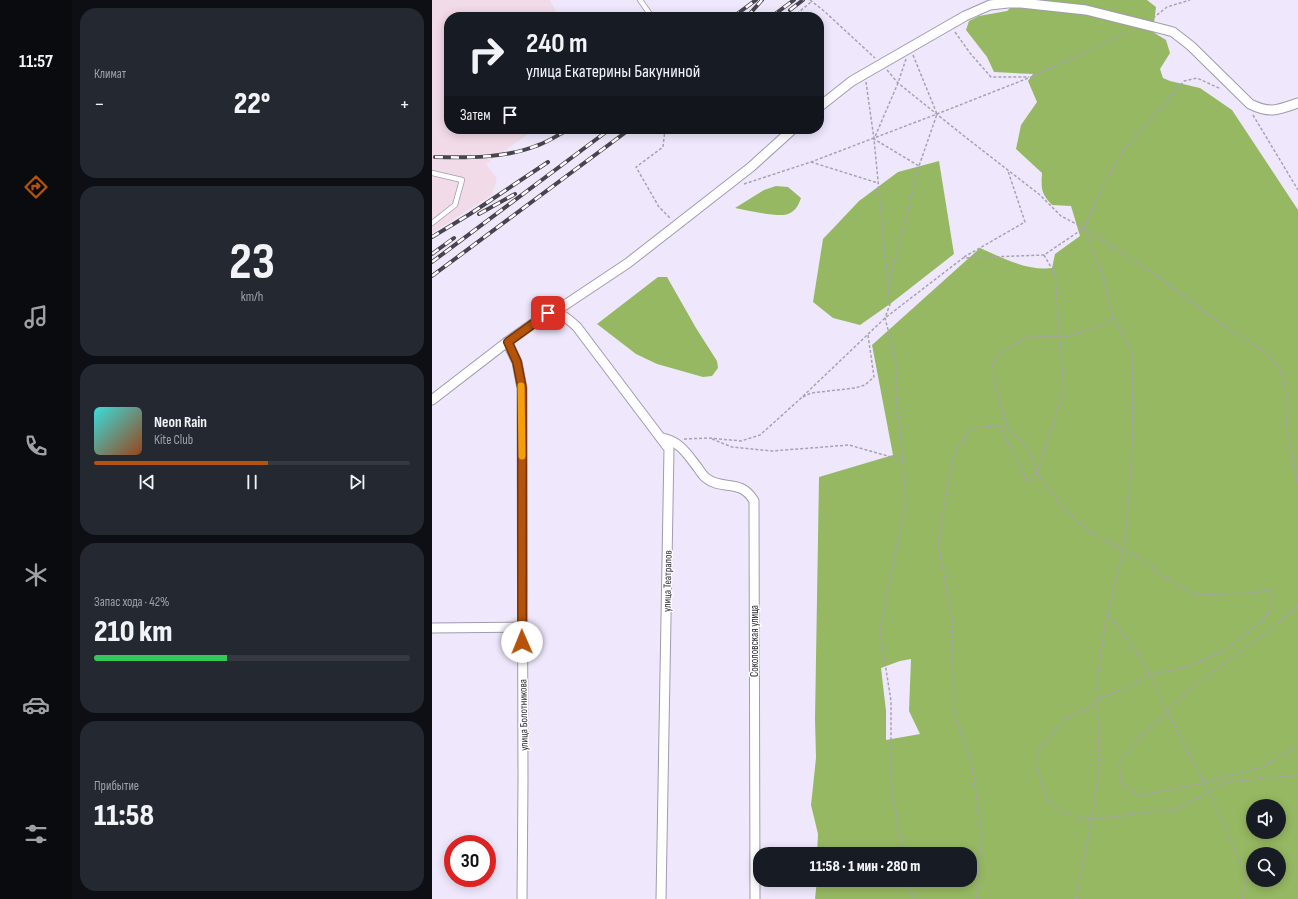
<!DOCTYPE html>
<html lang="ru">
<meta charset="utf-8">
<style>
body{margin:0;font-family:"Sofia Sans Condensed",sans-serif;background:#242831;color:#f1f3f6;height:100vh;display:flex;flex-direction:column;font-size:15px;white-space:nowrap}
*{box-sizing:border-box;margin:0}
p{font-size:13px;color:#9ea1a6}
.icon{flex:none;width:22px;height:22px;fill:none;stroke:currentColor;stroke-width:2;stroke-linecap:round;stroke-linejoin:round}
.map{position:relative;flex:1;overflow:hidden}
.sheet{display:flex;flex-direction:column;gap:8px;padding:8px;background:#0d0f14;width:360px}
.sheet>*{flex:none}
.top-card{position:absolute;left:12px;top:12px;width:380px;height:122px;border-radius:16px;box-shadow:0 2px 10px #0003;background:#171b24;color:#f1f3f6;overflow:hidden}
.controls{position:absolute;left:814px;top:799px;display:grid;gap:8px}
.controls a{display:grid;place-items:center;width:40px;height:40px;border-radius:50%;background:#171b24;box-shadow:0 2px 10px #0003;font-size:20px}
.speed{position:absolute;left:12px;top:835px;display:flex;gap:8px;font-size:20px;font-weight:700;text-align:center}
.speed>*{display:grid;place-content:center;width:52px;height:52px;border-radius:50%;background:#171b24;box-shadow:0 2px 10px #0003;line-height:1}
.speed .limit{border:6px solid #d22;background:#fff;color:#111}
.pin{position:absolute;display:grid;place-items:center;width:34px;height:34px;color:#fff;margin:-17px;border-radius:8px;box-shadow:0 2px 6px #0006}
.me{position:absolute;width:44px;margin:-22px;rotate:359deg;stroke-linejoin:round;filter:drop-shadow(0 0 3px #0008)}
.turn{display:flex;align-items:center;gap:14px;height:84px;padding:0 16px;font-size:18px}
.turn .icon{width:52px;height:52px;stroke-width:2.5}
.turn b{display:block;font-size:28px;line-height:34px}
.then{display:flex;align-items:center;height:38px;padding:0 16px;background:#0003;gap:8px;font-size:15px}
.big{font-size:30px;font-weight:800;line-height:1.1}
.sheet .card{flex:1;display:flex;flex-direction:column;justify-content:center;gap:6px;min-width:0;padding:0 14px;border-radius:16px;background:#242831}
.sheet .dial{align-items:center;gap:0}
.dial b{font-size:52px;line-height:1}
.song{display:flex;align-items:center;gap:12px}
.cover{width:48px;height:48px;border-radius:6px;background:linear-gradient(135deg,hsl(180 70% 55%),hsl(20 70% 35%))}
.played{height:4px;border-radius:2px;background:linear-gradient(90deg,#b45309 55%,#363941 55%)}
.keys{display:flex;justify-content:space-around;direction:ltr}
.heat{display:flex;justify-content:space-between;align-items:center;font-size:22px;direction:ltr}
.charge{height:6px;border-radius:3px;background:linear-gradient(90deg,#34c759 42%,#363941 0)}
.trip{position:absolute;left:321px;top:847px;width:224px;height:40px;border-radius:16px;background:#171b24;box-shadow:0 2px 10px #0003;font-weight:800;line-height:40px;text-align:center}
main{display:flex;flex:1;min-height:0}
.tabs{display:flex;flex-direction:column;width:72px;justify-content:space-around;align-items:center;background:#090b0e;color:#9ea1a6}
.tabs .icon{width:28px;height:28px}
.tabs .current{color:#b45309}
.tabs b{font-size:18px;color:#f1f3f6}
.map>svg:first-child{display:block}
</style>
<main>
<nav class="tabs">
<b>11:57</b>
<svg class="icon current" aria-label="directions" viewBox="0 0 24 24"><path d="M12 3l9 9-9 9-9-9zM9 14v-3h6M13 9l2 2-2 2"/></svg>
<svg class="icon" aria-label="music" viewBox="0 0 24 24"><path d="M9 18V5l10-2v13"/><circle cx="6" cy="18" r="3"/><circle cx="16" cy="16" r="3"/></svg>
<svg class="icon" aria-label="phone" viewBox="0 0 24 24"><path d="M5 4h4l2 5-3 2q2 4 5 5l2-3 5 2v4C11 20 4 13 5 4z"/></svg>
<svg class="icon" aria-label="climate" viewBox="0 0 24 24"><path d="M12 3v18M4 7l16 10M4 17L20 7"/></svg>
<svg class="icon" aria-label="car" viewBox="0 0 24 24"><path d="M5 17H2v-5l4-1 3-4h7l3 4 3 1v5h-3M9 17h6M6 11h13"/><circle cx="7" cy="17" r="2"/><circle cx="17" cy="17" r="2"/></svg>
<svg class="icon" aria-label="filters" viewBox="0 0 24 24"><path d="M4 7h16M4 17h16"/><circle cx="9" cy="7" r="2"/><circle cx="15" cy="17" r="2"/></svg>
</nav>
<section class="sheet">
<div class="card"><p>Климат</p>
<div class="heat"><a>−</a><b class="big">22°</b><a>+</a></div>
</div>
<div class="card dial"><b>23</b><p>km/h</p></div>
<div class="card">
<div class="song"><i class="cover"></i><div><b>Neon Rain</b><p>Kite Club</p></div></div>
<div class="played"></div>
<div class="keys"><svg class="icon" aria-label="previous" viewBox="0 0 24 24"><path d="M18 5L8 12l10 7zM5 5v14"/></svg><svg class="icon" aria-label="pause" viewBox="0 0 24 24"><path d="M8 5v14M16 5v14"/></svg><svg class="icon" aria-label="next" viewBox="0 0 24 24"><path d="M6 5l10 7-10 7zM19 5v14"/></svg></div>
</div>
<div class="card"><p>Запас хода · 42%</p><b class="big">210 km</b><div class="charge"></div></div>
<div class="card"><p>Прибытие</p><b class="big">11:58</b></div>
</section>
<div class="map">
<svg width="866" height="899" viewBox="0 0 866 899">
<rect width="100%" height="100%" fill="#efe8fd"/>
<path fill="#f1dbe8" d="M0,0H118L127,17H17V129H103L54,164L65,178L60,195L0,233Z"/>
<g fill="#96b862" fill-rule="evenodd">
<path d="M587,0H715L724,7L721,32L734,40L738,53L728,69L731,78L738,81L768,88L800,110L866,210V899H383L385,880H538V854H385L386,834L379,805L384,758L383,719L387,477L461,455L440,345L548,248C571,258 595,271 620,268L623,254L648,236L639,206L620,205C609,193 609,189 610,173L584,149L589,125L605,102L596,81L601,74L562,72L555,57L534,30L537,21L547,16L575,11ZM479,659L477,711L488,734L454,740V711L449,668L468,661ZM821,806H847V832H821ZM821,854H847V880H821Z"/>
<path d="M507,161L522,254L458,304L428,325L401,318L381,302L391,239L427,201L466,172Z"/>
<path d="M344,186L356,187L369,198C367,204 364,211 356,214C348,218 313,210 303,208L332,190Z"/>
<path d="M226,277H235L264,328L285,361L286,368L280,376L271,377L225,364L204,354L165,324Z"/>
</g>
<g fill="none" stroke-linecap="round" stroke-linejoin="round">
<defs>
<g id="service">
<path d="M208,0L220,17"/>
<path d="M0,173L30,180L23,205L0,223"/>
</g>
<g id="minor">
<path d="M387,107L420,81L533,16L558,5L576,3H589L654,10L734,30L741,32L759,46L818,104C838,114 846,110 866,103"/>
<path d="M116,313C132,315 133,316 145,327L237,449L229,899"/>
<path d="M75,342L85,362L90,388L91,781L90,899"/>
<path d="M0,400L75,342L116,313L133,305L196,263L319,167L361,129"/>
<path d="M229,438C248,441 255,454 266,468C268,471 271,476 274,478C290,491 309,478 322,501L323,899"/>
<path d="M0,628L90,627"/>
</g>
</defs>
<use href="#service" stroke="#a19bae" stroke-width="6"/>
<use href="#minor" stroke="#a19bae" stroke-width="11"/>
<g stroke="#a7a2b2" stroke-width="1.5" stroke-dasharray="3 2" stroke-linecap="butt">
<path d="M378,0L392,11L443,58"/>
<path d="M361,17L379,2"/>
<path d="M721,18L735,7L758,0"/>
<path d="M523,32L538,53L559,77H597"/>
<path d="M474,59L466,83L442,139L487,166"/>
<path d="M455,70L466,83L532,136L608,195L629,216L652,228L731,280L783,320L836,354L851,373L856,408L854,420L866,485"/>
<path d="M434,82L442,139L456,285"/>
<path d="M821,115L866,190"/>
<path d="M233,129L231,147L204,167L227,207L239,219"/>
<path d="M213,130L214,129"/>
<path d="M379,162L446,183"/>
<path d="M312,184L379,162L505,114L599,77L699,31"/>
<path d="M532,257L593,222L576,171"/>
<path d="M681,318L665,327L634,337L597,336L572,350L561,363L562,379L575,426L597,450L605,473L630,506L658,532L719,565L723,571L763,595L820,593L839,590L840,605L832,620L793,650L756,667L718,674L697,687L670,697L657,708L633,719L606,750L605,767L614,797L623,807L650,819L672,818L725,811H740L796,782L866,775"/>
<path d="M371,397L379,393L423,388L433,385L442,377L436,335"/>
<path d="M252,439L277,438L309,441L328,435L367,400L453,318L531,258L612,255L652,228L675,179L690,152L752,81L765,78L789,89"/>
<path d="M280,439L300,447L340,451L417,445L470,460"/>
<path d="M866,605L839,629L761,687L702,743L687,764L689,782L706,796L763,785L830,767L866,746"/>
<path d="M676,614L703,649L718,674L735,712L777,792L815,878L810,899"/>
<path d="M472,854L466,826L459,780V701L448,631L474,500L468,426L464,397V361L453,318L458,304L456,287L487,166L505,114L481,55"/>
<path d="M477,880L481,899"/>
<path d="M544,899L550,833L539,760L522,713L520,617L506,542L522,454L539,428L568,426L596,482L605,473L632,391L623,274L612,255"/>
<path d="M644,899L660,818L667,770L665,682L673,625L691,550L695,521L700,449L701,352L681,318L671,276L652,228"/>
</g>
<use href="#service" stroke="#fff" stroke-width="4.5"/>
<use href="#minor" stroke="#fff" stroke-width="9"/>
<defs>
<g id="rail">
<path d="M358,10L371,0"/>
<path d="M301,17L324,0"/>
<path d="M315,17L330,0"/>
<path d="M339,17L362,0"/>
<path d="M3,157C36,158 73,158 104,146C116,142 126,135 137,129"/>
<path d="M47,214L83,194"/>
<path d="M0,237L38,214L116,162"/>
<path d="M0,254L22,238"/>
<path d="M0,262L178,129"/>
<path d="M0,276L198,129"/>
</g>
</defs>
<use href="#rail" stroke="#47444e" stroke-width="4"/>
<use href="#rail" stroke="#fff" stroke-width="2.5" stroke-dasharray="8" stroke-linecap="butt"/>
</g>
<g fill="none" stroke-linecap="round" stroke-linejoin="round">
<defs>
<path id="route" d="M90,642V388L85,362L76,342L116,313"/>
</defs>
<use href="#route" stroke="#753606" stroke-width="10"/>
<use href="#route" stroke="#b45309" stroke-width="7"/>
<path stroke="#f59e0b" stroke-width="7" d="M89,386L90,456"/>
</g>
<g text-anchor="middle" stroke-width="3" stroke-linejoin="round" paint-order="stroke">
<g font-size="11" fill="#312f37" stroke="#fff">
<text transform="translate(235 581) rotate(-89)" y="4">улица Театралов</text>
<text transform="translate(322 641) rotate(-90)" y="4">Соколовская улица</text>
<text transform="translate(91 715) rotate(-91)" y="4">улица Болотникова</text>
</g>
</g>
</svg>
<div class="controls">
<a><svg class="icon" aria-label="sound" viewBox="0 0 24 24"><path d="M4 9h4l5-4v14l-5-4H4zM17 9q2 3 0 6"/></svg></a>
<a><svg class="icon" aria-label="search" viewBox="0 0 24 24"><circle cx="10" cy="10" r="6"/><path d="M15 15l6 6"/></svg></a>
</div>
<div class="speed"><div class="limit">30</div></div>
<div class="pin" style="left:116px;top:313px;background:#d93025"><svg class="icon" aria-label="arrive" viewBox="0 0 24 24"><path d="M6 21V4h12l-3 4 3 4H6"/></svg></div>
<svg class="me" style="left:90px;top:642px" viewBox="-20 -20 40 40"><circle r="19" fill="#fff"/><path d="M0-13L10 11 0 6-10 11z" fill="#b45309"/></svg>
<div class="trip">11:58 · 1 мин · 280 m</div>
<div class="top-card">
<div class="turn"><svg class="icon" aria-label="right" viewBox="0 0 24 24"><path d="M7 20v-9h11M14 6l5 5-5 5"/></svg><div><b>240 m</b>улица Екатерины Бакуниной</div></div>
<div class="then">Затем<svg class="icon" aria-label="arrive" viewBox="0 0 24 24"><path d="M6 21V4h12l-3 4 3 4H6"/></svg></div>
</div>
</div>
</main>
